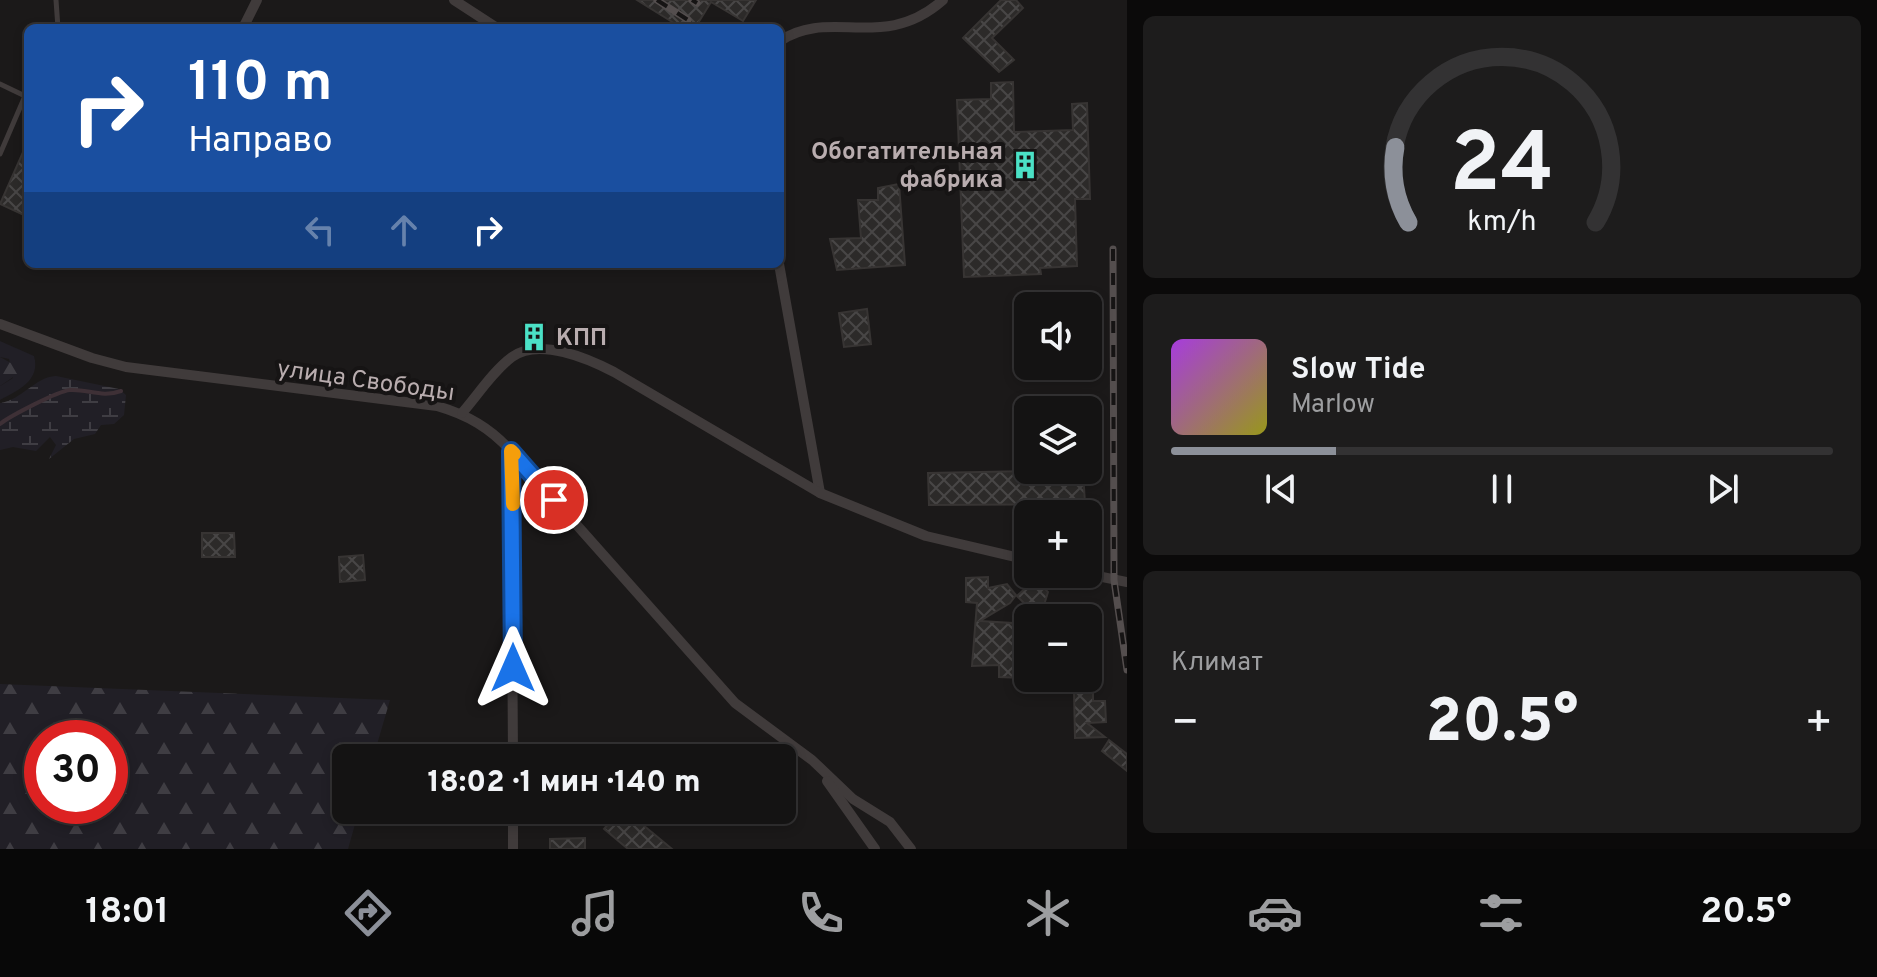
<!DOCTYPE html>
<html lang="ru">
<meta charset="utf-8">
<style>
body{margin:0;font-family:Overpass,sans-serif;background:#1d1c1c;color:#f1f3f6;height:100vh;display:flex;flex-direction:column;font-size:30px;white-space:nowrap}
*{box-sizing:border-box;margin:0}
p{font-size:26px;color:#9d9ea0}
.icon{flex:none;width:44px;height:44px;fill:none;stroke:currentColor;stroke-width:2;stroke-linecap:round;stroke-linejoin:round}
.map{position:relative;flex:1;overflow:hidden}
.drawer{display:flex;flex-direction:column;gap:16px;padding:16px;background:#0b0a0a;width:750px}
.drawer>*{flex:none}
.top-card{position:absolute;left:24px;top:24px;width:760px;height:244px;border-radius:12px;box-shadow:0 4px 12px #0003,0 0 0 2px #333233;background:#1a4fa0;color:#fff;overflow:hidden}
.controls{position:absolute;left:1014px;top:292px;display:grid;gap:16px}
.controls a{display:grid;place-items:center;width:88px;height:88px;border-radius:12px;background:#141313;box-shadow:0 4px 12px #0003,0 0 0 2px #333233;font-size:40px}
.speed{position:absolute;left:24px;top:720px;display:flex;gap:16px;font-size:40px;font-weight:700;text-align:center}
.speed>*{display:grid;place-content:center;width:104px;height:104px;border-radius:50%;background:#141313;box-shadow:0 4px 12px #0003,0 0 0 2px #333233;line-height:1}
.speed .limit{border:12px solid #d22;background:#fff;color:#111}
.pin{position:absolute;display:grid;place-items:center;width:68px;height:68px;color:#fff;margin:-34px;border:4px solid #fff;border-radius:50%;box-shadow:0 2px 8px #0007}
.me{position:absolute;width:88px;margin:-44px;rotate:0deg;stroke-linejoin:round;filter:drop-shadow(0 0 6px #0008)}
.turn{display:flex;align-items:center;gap:28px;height:168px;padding:0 32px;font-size:36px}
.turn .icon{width:104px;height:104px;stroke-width:2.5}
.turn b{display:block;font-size:56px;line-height:68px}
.lanes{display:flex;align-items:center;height:76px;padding:0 32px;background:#0003;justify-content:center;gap:40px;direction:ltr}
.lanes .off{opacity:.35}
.big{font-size:60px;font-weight:800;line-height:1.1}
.drawer .widget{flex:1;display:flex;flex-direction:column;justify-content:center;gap:12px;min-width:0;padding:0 28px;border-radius:12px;background:#1d1c1c}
.drawer .dial{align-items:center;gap:0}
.dial svg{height:208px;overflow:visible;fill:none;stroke:#333233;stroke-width:7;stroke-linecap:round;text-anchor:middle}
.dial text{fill:#f1f3f6;stroke:none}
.song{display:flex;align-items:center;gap:24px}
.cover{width:96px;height:96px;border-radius:12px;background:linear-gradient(135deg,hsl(280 70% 55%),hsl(60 70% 35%))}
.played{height:8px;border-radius:4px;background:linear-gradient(90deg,#8c9099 25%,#333233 25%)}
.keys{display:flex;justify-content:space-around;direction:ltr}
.heat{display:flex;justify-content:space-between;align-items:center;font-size:44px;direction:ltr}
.trip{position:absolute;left:332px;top:744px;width:464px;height:80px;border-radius:12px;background:#141313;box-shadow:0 4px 12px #0003,0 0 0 2px #333233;font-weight:800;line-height:80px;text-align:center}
.menu{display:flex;height:128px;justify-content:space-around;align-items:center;background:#080808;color:#9d9ea0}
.menu .icon{width:56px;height:56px}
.menu .on{color:#8c9099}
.menu b{font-size:36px;color:#f1f3f6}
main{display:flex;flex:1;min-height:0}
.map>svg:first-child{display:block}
</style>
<main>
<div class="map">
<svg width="1127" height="849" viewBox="0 0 1127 849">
<defs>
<pattern id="forest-firs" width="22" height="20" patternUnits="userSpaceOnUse" patternTransform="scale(2)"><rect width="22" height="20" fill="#211f26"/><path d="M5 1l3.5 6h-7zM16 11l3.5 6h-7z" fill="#3f3d43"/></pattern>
<pattern id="wetland-marsh" width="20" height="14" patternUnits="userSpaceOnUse" patternTransform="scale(2)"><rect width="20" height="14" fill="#211f26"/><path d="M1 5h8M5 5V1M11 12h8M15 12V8" fill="none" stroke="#3f3d43"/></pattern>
<pattern id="building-cross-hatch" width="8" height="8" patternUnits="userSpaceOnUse" patternTransform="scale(2)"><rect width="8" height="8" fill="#2c2a29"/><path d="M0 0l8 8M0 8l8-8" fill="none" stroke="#484646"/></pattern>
</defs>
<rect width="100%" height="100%" fill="#1b1919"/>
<path fill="#211f26" d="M0,341L34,356C41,380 19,390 0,400V386L13,378L9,359L0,357Z"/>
<g fill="url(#forest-firs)" fill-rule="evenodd">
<path d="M0,357L20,368L19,373L0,386Z"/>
<path d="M0,684L390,700L373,758H346V810H359L348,849H0ZM42,738H110V806H42Z"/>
</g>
<path fill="url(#wetland-marsh)" d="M56,376L119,389L126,395L124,415L114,424L101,425L95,434L74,439L49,459L56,445L50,437L36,451L13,447L0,450V403C22,400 35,377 56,376Z"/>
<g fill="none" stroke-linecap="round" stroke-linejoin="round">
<path stroke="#3e3036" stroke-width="4" d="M0,424C10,416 58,391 70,390C88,389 102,398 121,391"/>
</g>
<g fill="url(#building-cross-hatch)" stroke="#373433" stroke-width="2">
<path d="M637,0H756L743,21L711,2L695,28H682Z"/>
<path d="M1001,0H1016L1023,8L992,38L1014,60L999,72L963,38Z"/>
<path d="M1013,82L1014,132L1073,130L1072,104L1087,103L1090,199H1075L1077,266L1040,268L1041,274L964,277L957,100L991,99V83Z"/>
<path d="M28,141V217L0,204Z"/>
<path d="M899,184L905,265L837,270L830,239L861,238L858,200H878V188Z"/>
<path d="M867,309L871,344L844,347L839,313Z"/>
<path d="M1083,470L1085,504L929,505L928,473Z"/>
<path d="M202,533H234L235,557H202Z"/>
<path d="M363,555L365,580L340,582L339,557Z"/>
<path d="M988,577V588L1007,584L1016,595L1010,603L980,621L1028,624V678L999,677V665L972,666L977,603L966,602V578Z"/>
<path d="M1031,583H1039L1048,592L1044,605L1037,609L1027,606L1017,596Z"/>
<path d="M1074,692H1093V701H1105L1106,722L1087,723L1105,737L1075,738Z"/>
<path d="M1109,740L1127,754V771L1102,751Z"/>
<path d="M620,810H625L672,849H628L604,829Z"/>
<path d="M585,838V849H550V839Z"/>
</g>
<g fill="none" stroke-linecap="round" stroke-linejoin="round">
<g stroke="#403b3b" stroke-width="5">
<path d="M56,0L58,28"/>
<path d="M0,84L25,96L28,91"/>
<path d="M0,154L25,96"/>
</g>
<g stroke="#403b3b" stroke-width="10">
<path d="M454,0L497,28"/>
<path d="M243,28L257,0"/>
<path d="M780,41C830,7 883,53 943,0"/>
<path d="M779,264L820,493"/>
<path d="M0,324L92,358L126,367L437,406C468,415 490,428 511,451L513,758"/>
<path d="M462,413C477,396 493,371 512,357C539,337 589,359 614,372L820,493L926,536L1028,560"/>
<path d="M511,451L735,703L812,760L853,799L890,822L911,849"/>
<path d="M1088,574L1127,582"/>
<path d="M827,781L875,849"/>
<path d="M513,849V810"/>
</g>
<defs>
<g id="rail">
<path d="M657,0L688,20"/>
<path d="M692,0L697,3"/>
<path d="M1113,249L1114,580L1127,670"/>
</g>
</defs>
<use href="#rail" stroke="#544e4e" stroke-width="7"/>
<use href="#rail" stroke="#161414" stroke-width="4" stroke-dasharray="12" stroke-linecap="butt"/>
</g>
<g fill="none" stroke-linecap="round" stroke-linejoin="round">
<defs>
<path id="route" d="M513,668L511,451L554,500"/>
</defs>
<use href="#route" stroke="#114b97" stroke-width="20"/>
<use href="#route" stroke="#1a73e8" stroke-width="14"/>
<path stroke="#f59e0b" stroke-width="14" d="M513,504L511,451L514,454"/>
</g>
<defs>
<symbol id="building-bare" viewBox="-9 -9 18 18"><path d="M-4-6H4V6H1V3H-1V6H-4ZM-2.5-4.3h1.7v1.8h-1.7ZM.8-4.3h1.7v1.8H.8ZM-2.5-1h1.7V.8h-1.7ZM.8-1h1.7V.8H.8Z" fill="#4be1c6" stroke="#161414" stroke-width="2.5" paint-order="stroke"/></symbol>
</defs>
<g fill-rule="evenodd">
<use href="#building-bare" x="1005" y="145" width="40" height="40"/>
<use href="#building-bare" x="514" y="317" width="40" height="40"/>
</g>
<g text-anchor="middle" stroke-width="8" stroke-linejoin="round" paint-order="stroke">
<g font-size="24" font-weight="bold" fill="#b9adaf" stroke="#161414" text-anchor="end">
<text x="1003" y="159">Обогатительная<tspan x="1003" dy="28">фабрика</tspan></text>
<text x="556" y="345" text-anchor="start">КПП</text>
</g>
<g font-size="24" fill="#b9adaf" stroke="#161414">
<text transform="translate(366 380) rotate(8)" y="8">улица Свободы</text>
</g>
</g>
</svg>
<div class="controls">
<a><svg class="icon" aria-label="sound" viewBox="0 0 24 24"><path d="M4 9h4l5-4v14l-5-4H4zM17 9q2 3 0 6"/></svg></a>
<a><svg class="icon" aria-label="layers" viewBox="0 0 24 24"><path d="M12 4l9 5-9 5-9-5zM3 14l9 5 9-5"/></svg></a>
<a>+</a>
<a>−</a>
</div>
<div class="speed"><div class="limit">30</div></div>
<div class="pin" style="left:554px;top:500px;background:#d93025"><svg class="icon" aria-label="arrive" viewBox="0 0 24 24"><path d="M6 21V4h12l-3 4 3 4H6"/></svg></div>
<svg class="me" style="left:513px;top:668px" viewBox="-20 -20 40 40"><path d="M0-17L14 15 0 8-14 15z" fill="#1a73e8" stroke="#fff" stroke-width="4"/></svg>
<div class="trip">18:02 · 1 мин · 140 m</div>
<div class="top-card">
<div class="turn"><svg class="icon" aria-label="right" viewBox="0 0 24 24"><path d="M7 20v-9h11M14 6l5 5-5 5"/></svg><div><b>110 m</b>Направо</div></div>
<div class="lanes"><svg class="icon off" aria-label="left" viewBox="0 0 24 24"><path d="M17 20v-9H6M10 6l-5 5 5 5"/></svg><svg class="icon off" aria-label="ahead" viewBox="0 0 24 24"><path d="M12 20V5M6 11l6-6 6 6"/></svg><svg class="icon" aria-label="right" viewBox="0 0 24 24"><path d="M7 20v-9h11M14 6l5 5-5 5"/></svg></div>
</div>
</div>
<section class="drawer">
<div class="widget dial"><svg viewBox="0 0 100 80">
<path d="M14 69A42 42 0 1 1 86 69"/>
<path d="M14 69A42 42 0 0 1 9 40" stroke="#8c9099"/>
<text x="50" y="56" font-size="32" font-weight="700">24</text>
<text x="50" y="72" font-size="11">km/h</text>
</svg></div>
<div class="widget">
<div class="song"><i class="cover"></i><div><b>Slow Tide</b><p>Marlow</p></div></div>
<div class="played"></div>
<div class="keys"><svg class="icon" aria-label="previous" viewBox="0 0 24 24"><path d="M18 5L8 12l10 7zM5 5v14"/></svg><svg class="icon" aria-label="pause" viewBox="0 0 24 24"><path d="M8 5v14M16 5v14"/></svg><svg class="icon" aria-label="next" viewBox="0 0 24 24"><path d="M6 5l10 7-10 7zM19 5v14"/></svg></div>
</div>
<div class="widget"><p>Климат</p>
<div class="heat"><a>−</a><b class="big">20.5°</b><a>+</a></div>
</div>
</section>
</main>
<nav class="menu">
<b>18:01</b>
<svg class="icon on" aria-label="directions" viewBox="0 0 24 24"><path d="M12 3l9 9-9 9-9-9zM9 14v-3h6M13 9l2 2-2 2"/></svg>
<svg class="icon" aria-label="music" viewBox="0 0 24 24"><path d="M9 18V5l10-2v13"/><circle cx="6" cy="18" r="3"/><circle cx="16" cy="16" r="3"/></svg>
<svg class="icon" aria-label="phone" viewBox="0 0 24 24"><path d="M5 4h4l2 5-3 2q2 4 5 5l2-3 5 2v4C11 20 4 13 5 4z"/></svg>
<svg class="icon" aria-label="climate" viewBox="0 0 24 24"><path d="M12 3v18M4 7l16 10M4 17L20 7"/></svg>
<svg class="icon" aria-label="car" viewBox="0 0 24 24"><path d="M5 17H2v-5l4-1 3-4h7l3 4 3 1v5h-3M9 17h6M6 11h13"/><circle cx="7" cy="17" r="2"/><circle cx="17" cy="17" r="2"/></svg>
<svg class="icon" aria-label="filters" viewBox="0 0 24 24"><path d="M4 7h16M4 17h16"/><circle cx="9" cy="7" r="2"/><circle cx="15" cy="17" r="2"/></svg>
<b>20.5°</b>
</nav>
